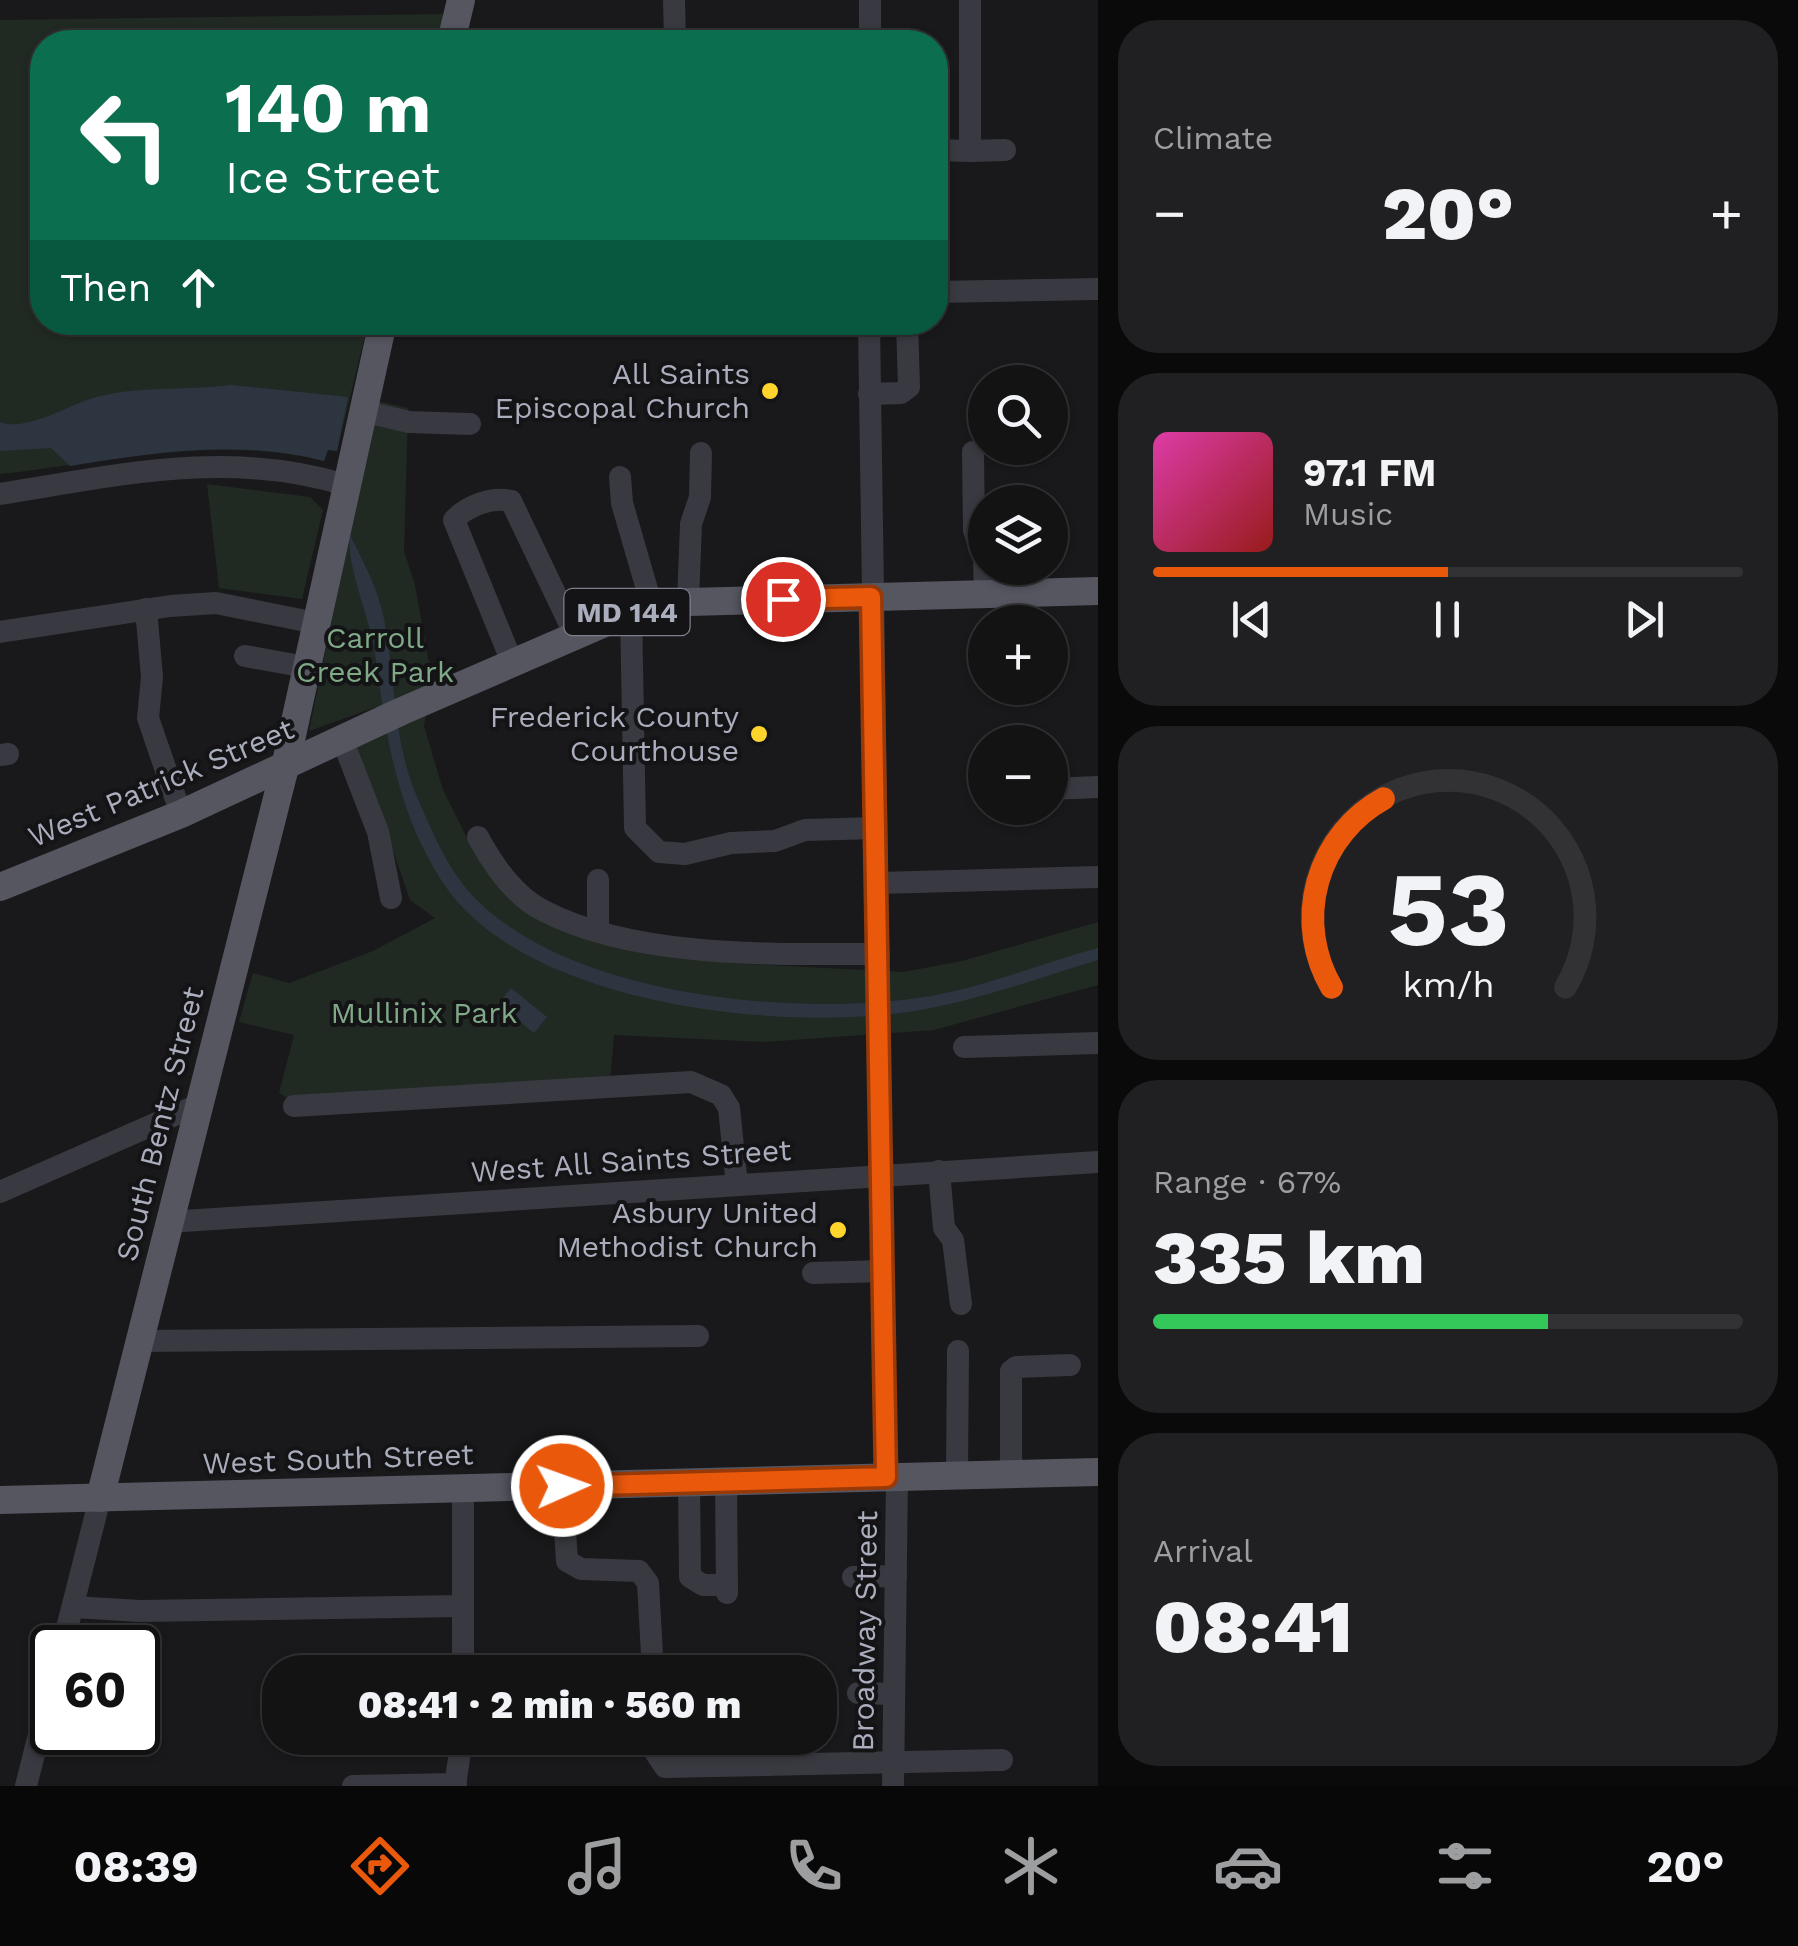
<!DOCTYPE html>
<meta charset="utf-8">
<style>
body{margin:0;font-family:"Work Sans",sans-serif;background:#202022;color:#f1f3f6;height:100vh;display:flex;flex-direction:column;font-size:38px;white-space:nowrap}
*{box-sizing:border-box;margin:0}
p{font-size:32px;color:#9d9ea0}
.icon{flex:none;width:55px;height:55px;fill:none;stroke:currentColor;stroke-width:2;stroke-linecap:round;stroke-linejoin:round}
.map{position:relative;flex:1;overflow:hidden}
.side{display:flex;flex-direction:column;gap:20px;padding:20px;background:#0a0a0b;width:700px}
.side>*{flex:none}
.top-card{position:absolute;left:30px;top:30px;width:918px;height:305px;border-radius:40px;box-shadow:0 2px 8px #0004,0 0 0 2px #323234;background:#0b6e4f;color:#fff;overflow:hidden}
.buttons{position:absolute;left:968px;top:365px;display:grid;gap:20px}
.buttons a{display:grid;place-items:center;width:100px;height:100px;border-radius:50%;background:#131314;box-shadow:0 2px 8px #0004,0 0 0 2px #323234;font-size:50px}
.speed{position:absolute;left:30px;top:1625px;display:flex;gap:20px;font-size:50px;font-weight:700;text-align:center}
.speed>*{display:grid;place-content:center;width:130px;height:130px;border-radius:50%;background:#131314;box-shadow:0 2px 8px #0004,0 0 0 2px #323234;line-height:1}
.speed .limit{border:5px solid #111;border-radius:15px;background:#fff;color:#111}
.pin{position:absolute;display:grid;place-items:center;width:85px;height:85px;color:#fff;margin:-42px;border:5px solid #fff;border-radius:50%;box-shadow:0 2px 10px #0007}
.me{position:absolute;width:110px;margin:-55px;rotate:88deg;stroke-linejoin:round;filter:drop-shadow(0 0 8px #0008)}
.turn{display:flex;align-items:center;gap:35px;height:210px;padding:0 30px;font-size:45px}
.turn .icon{width:130px;height:130px;stroke-width:2.5}
.turn b{display:block;font-size:70px;line-height:85px}
.then{display:flex;align-items:center;height:95px;padding:0 30px;background:#0003;gap:20px;font-size:38px}
.big{font-size:75px;font-weight:800;line-height:1.1}
.side .tile{flex:1;display:flex;flex-direction:column;justify-content:center;gap:15px;min-width:0;padding:0 35px;border-radius:40px;background:#202022}
.side .dial{align-items:center;gap:0}
.dial svg{height:260px;overflow:visible;fill:none;stroke:#323234;stroke-width:7;stroke-linecap:round;text-anchor:middle}
.dial text{fill:#f1f3f6;stroke:none}
.song{display:flex;align-items:center;gap:30px}
.cover{width:120px;height:120px;border-radius:15px;background:linear-gradient(135deg,hsl(320 70% 55%),hsl(0 70% 35%))}
.played{height:10px;border-radius:5px;background:linear-gradient(90deg,#ea580c 50%,#323234 50%)}
.keys{display:flex;justify-content:space-around;direction:ltr}
.heat{display:flex;justify-content:space-between;align-items:center;font-size:55px;direction:ltr}
.charge{height:15px;border-radius:8px;background:linear-gradient(90deg,#34c759 67%,#323234 0)}
.trip{position:absolute;left:262px;top:1655px;width:575px;height:100px;border-radius:40px;background:#131314;box-shadow:0 2px 8px #0004,0 0 0 2px #323234;font-weight:800;line-height:100px;text-align:center}
.dock{display:flex;height:160px;justify-content:space-around;align-items:center;background:#080808;color:#9d9ea0}
.dock .icon{width:70px;height:70px}
.dock .selected{color:#ea580c}
.dock b{font-size:45px;color:#f1f3f6}
main{display:flex;flex:1;min-height:0}
.map>svg:first-child{display:block}
</style>
<main>
<div class="map">
<svg width="1098" height="1786" viewBox="0 0 1098 1786">
<rect width="100%" height="100%" fill="#19191b"/>
<g fill="#202a22">
<path d="M447,14L440,42H42V322L368,323L337,451L328,450L324,461C214,434 110,462 0,474V20Z"/>
<path d="M377,401L408,408L404,551L415,585L432,680L424,726L443,790L476,856L527,910L747,964L903,972L962,961L1098,922V985L934,1030L764,1042L614,1035L610,1080L292,1101L279,1093L294,1035L239,1022L253,973L289,983L373,951L435,918L410,900L356,744L384,729L376,707L309,731Z"/>
<path d="M207,484L310,497L323,510L302,599L219,588Z"/>
</g>
<g fill="#2d3541">
<path d="M231,385L348,397L337,451L328,450L324,461C237,439 157,452 70,466L51,448L0,451V422C24,432 66,407 90,399C134,385 185,391 231,385Z"/>
<path d="M350,535C364,563 378,589 384,619C396,679 392,739 417,797C432,831 447,868 472,895C568,998 800,1018 931,996C988,986 1042,963 1098,948V960C1036,979 973,1002 908,1012C776,1031 524,1005 443,883C397,812 387,741 376,660C372,621 346,569 350,535Z"/>
<path d="M511,988L547,1017L534,1033L498,1004Z"/>
</g>
<g fill="none" stroke-linecap="round" stroke-linejoin="round">
<g stroke="#393941" stroke-width="22">
<path d="M674,0L675,42"/>
<path d="M870,42V0"/>
<path d="M935,150L970,151V0"/>
<path d="M970,151L1005,150"/>
<path d="M935,292L1098,289"/>
<path d="M869,322L886,1477"/>
<path d="M869,394L901,393L909,387L907,322"/>
<path d="M362,411L409,422L470,424"/>
<path d="M973,452L974,530L984,560L985,593"/>
<path d="M620,477L622,503L651,603"/>
<path d="M0,494C120,475 227,449 346,485"/>
<path d="M688,601L691,524L700,497L701,453"/>
<path d="M146,609L152,677L148,718L181,814"/>
<path d="M631,611L635,828L659,852L685,854L731,843L775,841L805,830L876,828"/>
<path d="M0,632L170,606L216,603L316,623"/>
<path d="M245,656L306,667"/>
<path d="M512,662L454,520C467,506 492,496 511,501L575,635"/>
<path d="M342,739L378,832L391,898"/>
<path d="M0,755L8,754"/>
<path d="M1050,789L1098,787"/>
<path d="M478,837C493,865 514,896 544,911C637,959 777,954 879,954"/>
<path d="M598,880V930"/>
<path d="M877,883L1098,877"/>
<path d="M964,1047L1098,1043"/>
<path d="M294,1106L691,1082L721,1095L729,1108L737,1185"/>
<path d="M939,1171L944,1228L953,1240L961,1304"/>
<path d="M0,1192L200,1104"/>
<path d="M168,1222L1098,1162"/>
<path d="M813,1273L884,1271"/>
<path d="M139,1341L698,1336"/>
<path d="M1011,1474V1371L1016,1367L1070,1365"/>
<path d="M957,1475L958,1351"/>
<path d="M726,1481L727,1593"/>
<path d="M689,1482L690,1577L703,1585H727"/>
<path d="M562,1485L567,1561L581,1569L639,1571L648,1583L653,1672"/>
<path d="M853,1577L896,1576"/>
<path d="M73,1607L140,1611L463,1606"/>
<path d="M62,1648L100,1498"/>
<path d="M463,1672V1488"/>
<path d="M858,1693L892,1694"/>
<path d="M655,1738V1752L665,1767L1002,1760"/>
<path d="M768,1765V1738"/>
<path d="M26,1786L52,1683"/>
<path d="M353,1786L456,1784"/>
<path d="M455,1786L462,1738"/>
<path d="M893,1786L897,1477"/>
</g>
<g stroke="#555660" stroke-width="28">
<path d="M451,42L461,0"/>
<path d="M0,887L181,814L402,711L651,603L1098,591"/>
<path d="M100,1498L285,767L383,322"/>
<path d="M0,1500L1098,1472"/>
</g>
</g>
<g fill="none" stroke-linecap="round" stroke-linejoin="round">
<defs>
<path id="route" d="M562,1486L886,1477L871,597L783,599"/>
</defs>
<use href="#route" stroke="#983908" stroke-width="25"/>
<use href="#route" stroke="#ea580c" stroke-width="18"/>
</g>
<g fill="#ffd52d" stroke="#141316" stroke-width="4">
<circle cx="770" cy="391" r="10"/>
<circle cx="759" cy="734" r="10"/>
<circle cx="838" cy="1230" r="10"/>
</g>
<g text-anchor="middle" stroke-width="8" stroke-linejoin="round" paint-order="stroke">
<rect fill="#141316" stroke="#7d7f8a" stroke-width="2.5" x="564.5" y="589" width="125" height="46" rx="8"/>
<g font-size="28" font-weight="bold" fill="#aaadbc">
<text x="627" y="622">MD 144</text>
</g>
<g font-size="30" fill="#aaadbc" stroke="#141316" text-anchor="end">
<text x="750" y="384">All Saints<tspan x="750" dy="34">Episcopal Church</tspan></text>
<text x="739" y="727">Frederick County<tspan x="739" dy="34">Courthouse</tspan></text>
<text x="818" y="1223">Asbury United<tspan x="818" dy="34">Methodist Church</tspan></text>
</g>
<g font-size="30" fill="#7fa987" stroke="#141316">
<text x="375" y="648">Carroll<tspan x="375" dy="34">Creek Park</tspan></text>
<text x="424" y="1023">Mullinix Park</text>
</g>
<g font-size="30" fill="#aaadbc" stroke="#141316">
<text transform="translate(161 783) rotate(-23)" y="10">West Patrick Street</text>
<text transform="translate(160 1124) rotate(-76)" y="10">South Bentz Street</text>
<text transform="translate(631 1161) rotate(-4)" y="10">West All Saints Street</text>
<text transform="translate(338 1459) rotate(-2)" y="10">West South Street</text>
<text transform="translate(865 1631) rotate(-89)" y="10">Broadway Street</text>
</g>
</g>
</svg>
<div class="buttons">
<a><svg class="icon" aria-label="search" viewBox="0 0 24 24"><circle cx="10" cy="10" r="6"/><path d="M15 15l6 6"/></svg></a>
<a><svg class="icon" aria-label="layers" viewBox="0 0 24 24"><path d="M12 4l9 5-9 5-9-5zM3 14l9 5 9-5"/></svg></a>
<a>+</a>
<a>−</a>
</div>
<div class="speed"><div class="limit">60</div></div>
<div class="pin" style="left:783px;top:599px;background:#d93025"><svg class="icon" aria-label="arrive" viewBox="0 0 24 24"><path d="M6 21V4h12l-3 4 3 4H6"/></svg></div>
<svg class="me" style="left:562px;top:1486px" viewBox="-20 -20 40 40"><circle r="17" fill="#ea580c" stroke="#fff" stroke-width="3"/><path d="M0-11L8 9 0 5-8 9z" fill="#fff"/></svg>
<div class="trip">08:41 · 2 min · 560 m</div>
<div class="top-card">
<div class="turn"><svg class="icon" aria-label="left" viewBox="0 0 24 24"><path d="M17 20v-9H6M10 6l-5 5 5 5"/></svg><div><b>140 m</b>Ice Street</div></div>
<div class="then">Then<svg class="icon" aria-label="ahead" viewBox="0 0 24 24"><path d="M12 20V5M6 11l6-6 6 6"/></svg></div>
</div>
</div>
<section class="side">
<div class="tile"><p>Climate</p>
<div class="heat"><a>−</a><b class="big">20°</b><a>+</a></div>
</div>
<div class="tile">
<div class="song"><i class="cover"></i><div><b>97.1 FM</b><p>Music</p></div></div>
<div class="played"></div>
<div class="keys"><svg class="icon" aria-label="previous" viewBox="0 0 24 24"><path d="M18 5L8 12l10 7zM5 5v14"/></svg><svg class="icon" aria-label="pause" viewBox="0 0 24 24"><path d="M8 5v14M16 5v14"/></svg><svg class="icon" aria-label="next" viewBox="0 0 24 24"><path d="M6 5l10 7-10 7zM19 5v14"/></svg></div>
</div>
<div class="tile dial"><svg viewBox="0 0 100 80">
<path d="M14 69A42 42 0 1 1 86 69"/>
<path d="M14 69A42 42 0 0 1 30 11" stroke="#ea580c"/>
<text x="50" y="56" font-size="32" font-weight="700">53</text>
<text x="50" y="72" font-size="11">km/h</text>
</svg></div>
<div class="tile"><p>Range · 67%</p><b class="big">335 km</b><div class="charge"></div></div>
<div class="tile"><p>Arrival</p><b class="big">08:41</b></div>
</section>
</main>
<nav class="dock">
<b>08:39</b>
<svg class="icon selected" aria-label="directions" viewBox="0 0 24 24"><path d="M12 3l9 9-9 9-9-9zM9 14v-3h6M13 9l2 2-2 2"/></svg>
<svg class="icon" aria-label="music" viewBox="0 0 24 24"><path d="M9 18V5l10-2v13"/><circle cx="6" cy="18" r="3"/><circle cx="16" cy="16" r="3"/></svg>
<svg class="icon" aria-label="phone" viewBox="0 0 24 24"><path d="M5 4h4l2 5-3 2q2 4 5 5l2-3 5 2v4C11 20 4 13 5 4z"/></svg>
<svg class="icon" aria-label="climate" viewBox="0 0 24 24"><path d="M12 3v18M4 7l16 10M4 17L20 7"/></svg>
<svg class="icon" aria-label="car" viewBox="0 0 24 24"><path d="M5 17H2v-5l4-1 3-4h7l3 4 3 1v5h-3M9 17h6M6 11h13"/><circle cx="7" cy="17" r="2"/><circle cx="17" cy="17" r="2"/></svg>
<svg class="icon" aria-label="filters" viewBox="0 0 24 24"><path d="M4 7h16M4 17h16"/><circle cx="9" cy="7" r="2"/><circle cx="15" cy="17" r="2"/></svg>
<b>20°</b>
</nav>
